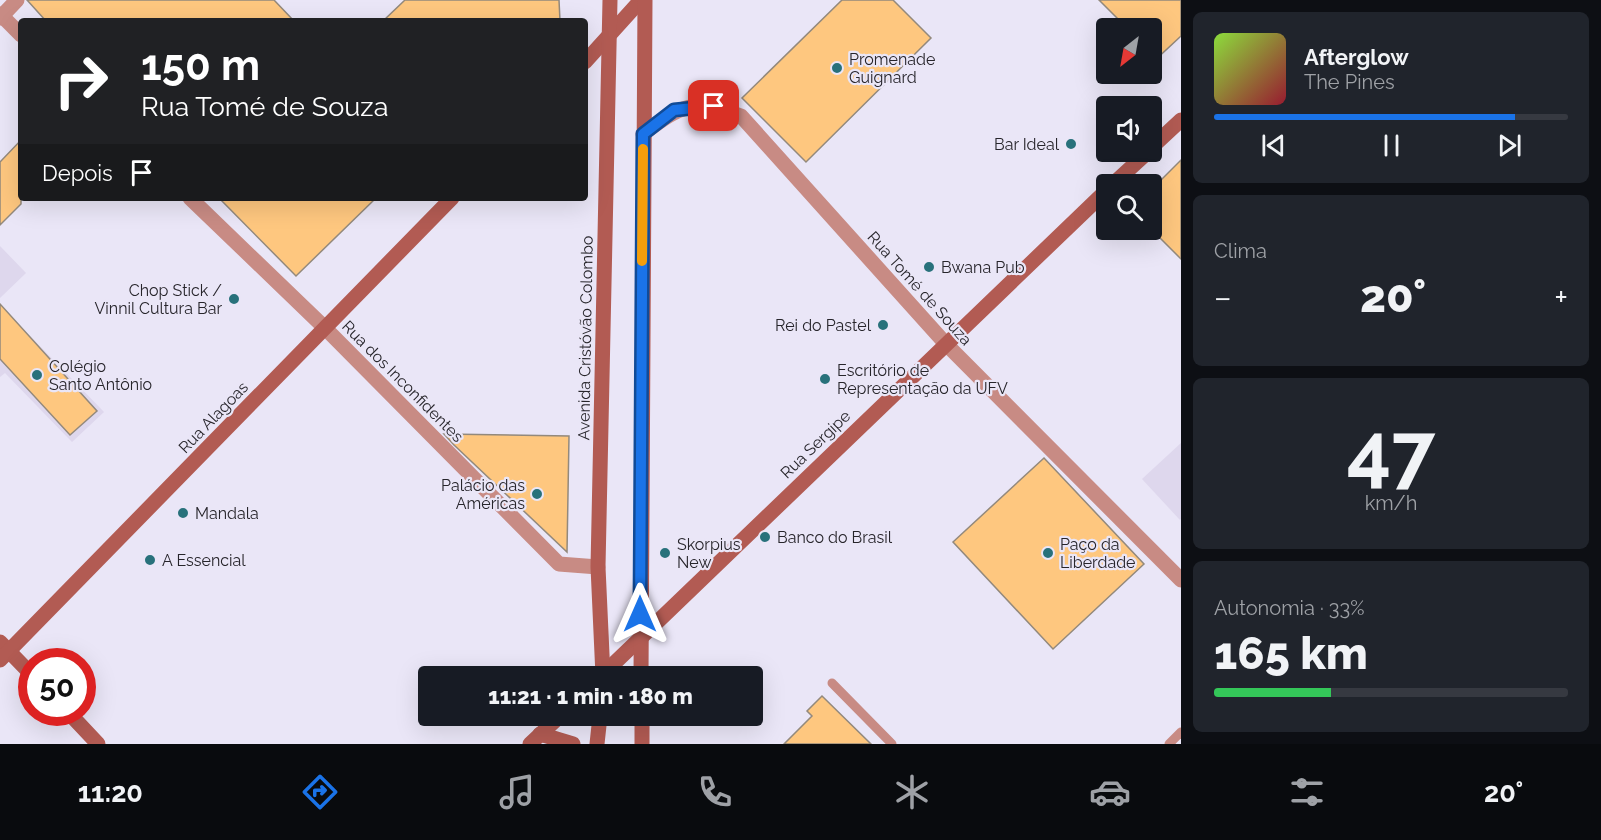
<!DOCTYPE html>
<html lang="pt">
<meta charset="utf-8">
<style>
body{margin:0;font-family:Raleway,sans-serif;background:#20242c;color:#f1f3f6;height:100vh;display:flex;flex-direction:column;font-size:22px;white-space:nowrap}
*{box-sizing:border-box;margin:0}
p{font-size:20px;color:#9ea1a6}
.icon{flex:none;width:33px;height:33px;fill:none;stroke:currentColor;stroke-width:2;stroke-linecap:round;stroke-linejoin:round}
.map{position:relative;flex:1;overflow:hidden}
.panel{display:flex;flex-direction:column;gap:12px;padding:12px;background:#0d0f14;width:420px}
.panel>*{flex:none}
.guide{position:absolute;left:18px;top:18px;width:570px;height:183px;border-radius:6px;box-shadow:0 6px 24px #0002;background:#202124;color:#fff;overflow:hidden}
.needle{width:39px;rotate:211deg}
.controls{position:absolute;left:1096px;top:18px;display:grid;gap:12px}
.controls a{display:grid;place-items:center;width:66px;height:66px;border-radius:6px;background:#171b24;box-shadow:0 6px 24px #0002;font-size:30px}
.speed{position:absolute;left:18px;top:648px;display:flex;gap:12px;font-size:30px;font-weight:700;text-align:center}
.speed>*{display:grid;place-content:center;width:78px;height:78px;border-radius:50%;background:#171b24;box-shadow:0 6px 24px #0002;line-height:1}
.speed .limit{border:9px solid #d22;background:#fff;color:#111}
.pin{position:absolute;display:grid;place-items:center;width:51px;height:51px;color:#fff;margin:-26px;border-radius:12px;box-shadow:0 3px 9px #0006}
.me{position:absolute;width:66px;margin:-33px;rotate:0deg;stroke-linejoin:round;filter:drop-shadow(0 0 4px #0008)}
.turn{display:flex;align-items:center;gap:21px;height:126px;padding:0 24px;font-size:27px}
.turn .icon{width:78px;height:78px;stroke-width:2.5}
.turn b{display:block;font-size:42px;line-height:51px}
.then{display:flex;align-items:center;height:57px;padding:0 24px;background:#0003;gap:12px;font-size:22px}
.big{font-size:45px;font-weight:800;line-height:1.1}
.panel .tile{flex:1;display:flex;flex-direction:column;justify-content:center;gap:9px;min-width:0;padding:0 21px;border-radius:9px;background:#20242c}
.panel .dial{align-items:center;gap:0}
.dial b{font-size:78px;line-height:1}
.song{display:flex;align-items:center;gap:18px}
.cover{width:72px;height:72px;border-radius:9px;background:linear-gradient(135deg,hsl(90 70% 55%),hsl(350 70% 35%))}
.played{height:6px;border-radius:3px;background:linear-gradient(90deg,#1a73e8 85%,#363941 85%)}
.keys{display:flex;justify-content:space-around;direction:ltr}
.heat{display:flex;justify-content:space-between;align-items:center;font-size:33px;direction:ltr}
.charge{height:9px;border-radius:4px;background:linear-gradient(90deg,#34c759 33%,#363941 0)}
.trip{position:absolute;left:418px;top:666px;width:345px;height:60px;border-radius:6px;background:#171b24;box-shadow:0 6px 24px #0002;font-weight:800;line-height:60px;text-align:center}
.tabs{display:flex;height:96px;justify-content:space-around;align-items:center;background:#090b0e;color:#9ea1a6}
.tabs .icon{width:42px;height:42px}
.tabs .active{color:#1a73e8}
.tabs b{font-size:27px;color:#f1f3f6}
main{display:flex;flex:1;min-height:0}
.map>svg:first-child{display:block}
</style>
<main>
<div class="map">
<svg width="1181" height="744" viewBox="0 0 1181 744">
<rect width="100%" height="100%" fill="#eae6f7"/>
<g fill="#ded7ed">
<path d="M0,246L26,273L0,298Z"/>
<path d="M0,305L104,412L72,442L5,373L0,377Z"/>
<path d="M1181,443V519L1180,520L1142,479Z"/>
</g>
<g fill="#fec77f" stroke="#93897c" stroke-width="1.5">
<path d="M27,0H274L294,21H46Z"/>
<path d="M405,0H559L560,21H383Z"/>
<path d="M842,0H893L931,38L806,162L742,98Z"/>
<path d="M1099,0H1181V36L1152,63V28H1127Z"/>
<path d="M21,140V204L0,225V162Z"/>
<path d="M1181,160V259L1152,230V189Z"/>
<path d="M219,198H376L296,276Z"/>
<path d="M0,304L97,411L70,435L0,359Z"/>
<path d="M444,434L569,436L567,552L454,445Z"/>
<path d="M1044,458L1144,564L1053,649L953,542Z"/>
<path d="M822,696L871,744H784L812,716L807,711Z"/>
</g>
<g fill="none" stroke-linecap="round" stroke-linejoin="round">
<g stroke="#c88b84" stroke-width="9">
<path d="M832,683L892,744"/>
<path d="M1169,744L1181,732"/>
</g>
<g stroke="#c88b84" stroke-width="15">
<path d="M0,14L21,35"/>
<path d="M0,18L17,0"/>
<path d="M643,134C682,104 693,99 741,116L945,343L1181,580"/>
<path d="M190,198L325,328L559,564L598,567"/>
</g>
<g stroke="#b25b53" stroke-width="15">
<path d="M585,62L641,0"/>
<path d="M1152,147L1181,120"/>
<path d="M1113,184L1148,152"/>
<path d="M0,642L32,675"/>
<path d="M0,660L452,198"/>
<path d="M601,676L1107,190"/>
<path d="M603,676L598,567L610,0"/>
<path d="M641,676L645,0"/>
<path d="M68,712L98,744"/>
<path d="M642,716V744"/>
<path d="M540,734L573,744"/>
<path d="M530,744L560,716"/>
<path d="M597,744L600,716"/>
</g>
</g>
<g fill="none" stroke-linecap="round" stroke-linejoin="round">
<defs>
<path id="route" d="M640,614L643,134L674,110L714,106"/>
</defs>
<use href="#route" stroke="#114b97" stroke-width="15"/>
<use href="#route" stroke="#1a73e8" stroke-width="10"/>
<path stroke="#f59e0b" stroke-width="10" d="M642,261L643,149"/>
</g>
<g fill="#28717b" stroke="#eae6f7" stroke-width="2">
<circle cx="837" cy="68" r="6"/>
<circle cx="1071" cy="144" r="6"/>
<circle cx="929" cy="267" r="6"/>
<circle cx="234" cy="299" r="6"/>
<circle cx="883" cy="325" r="6"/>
<circle cx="37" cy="375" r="6"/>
<circle cx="825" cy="379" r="6"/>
<circle cx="537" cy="494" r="6"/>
<circle cx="183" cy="513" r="6"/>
<circle cx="765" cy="537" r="6"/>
<circle cx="665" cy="553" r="6"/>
<circle cx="1048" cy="553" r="6"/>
<circle cx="150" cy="560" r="6"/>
</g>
<g text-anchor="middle" stroke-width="4.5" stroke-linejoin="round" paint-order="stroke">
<g font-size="16" fill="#27252b" stroke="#eae6f7" text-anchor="start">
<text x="849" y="65">Promenade<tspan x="849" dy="18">Guignard</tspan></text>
<text x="1059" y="150" text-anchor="end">Bar Ideal</text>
<text x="941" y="273">Bwana Pub</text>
<text x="222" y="296" text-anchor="end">Chop Stick /<tspan x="222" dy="18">Vinnil Cultura Bar</tspan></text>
<text x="871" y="331" text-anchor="end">Rei do Pastel</text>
<text x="49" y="372">Colégio<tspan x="49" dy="18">Santo Antônio</tspan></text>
<text x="837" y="376">Escritório de<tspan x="837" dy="18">Representação da UFV</tspan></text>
<text x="525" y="491" text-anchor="end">Palácio das<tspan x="525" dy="18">Américas</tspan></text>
<text x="195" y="519">Mandala</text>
<text x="777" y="543">Banco do Brasil</text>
<text x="677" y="550">Skorpius<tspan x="677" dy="18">New</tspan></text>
<text x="1060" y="550">Paço da<tspan x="1060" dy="18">Liberdade</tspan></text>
<text x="162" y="566">A Essencial</text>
</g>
<g font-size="16" fill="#27252b" stroke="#eae6f7">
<text transform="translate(920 288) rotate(48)" y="6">Rua Tomé de Souza</text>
<text transform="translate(585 338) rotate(-89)" y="6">Avenida Cristóvão Colombo</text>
<text transform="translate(403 381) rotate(45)" y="6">Rua dos Inconfidentes</text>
<text transform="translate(213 417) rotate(-46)" y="6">Rua Alagoas</text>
<text transform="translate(815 444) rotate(-44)" y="6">Rua Sergipe</text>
</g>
</g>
</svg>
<div class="controls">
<a><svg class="needle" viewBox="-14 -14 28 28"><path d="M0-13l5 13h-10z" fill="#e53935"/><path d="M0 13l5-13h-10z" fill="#9ea1a6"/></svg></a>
<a><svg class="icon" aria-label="sound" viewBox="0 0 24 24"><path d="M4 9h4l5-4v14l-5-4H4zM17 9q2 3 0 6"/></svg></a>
<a><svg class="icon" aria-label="search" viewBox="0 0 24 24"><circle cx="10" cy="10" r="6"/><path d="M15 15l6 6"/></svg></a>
</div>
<div class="speed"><div class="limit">50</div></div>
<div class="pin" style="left:714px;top:106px;background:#d93025"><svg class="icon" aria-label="arrive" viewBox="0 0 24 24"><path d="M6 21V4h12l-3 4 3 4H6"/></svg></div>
<svg class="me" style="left:640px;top:614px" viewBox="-20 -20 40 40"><path d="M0-17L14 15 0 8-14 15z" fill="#1a73e8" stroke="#fff" stroke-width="4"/></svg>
<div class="trip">11:21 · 1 min · 180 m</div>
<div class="guide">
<div class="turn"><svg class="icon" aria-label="right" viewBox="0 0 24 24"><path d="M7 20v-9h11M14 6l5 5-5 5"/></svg><div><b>150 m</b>Rua Tomé de Souza</div></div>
<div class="then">Depois<svg class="icon" aria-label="arrive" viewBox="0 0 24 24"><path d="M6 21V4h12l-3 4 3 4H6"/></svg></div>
</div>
</div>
<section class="panel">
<div class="tile">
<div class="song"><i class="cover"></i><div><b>Afterglow</b><p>The Pines</p></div></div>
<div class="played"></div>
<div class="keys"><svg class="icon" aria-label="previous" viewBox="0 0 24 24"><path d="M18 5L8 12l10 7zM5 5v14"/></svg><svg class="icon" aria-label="pause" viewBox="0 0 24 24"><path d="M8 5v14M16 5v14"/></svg><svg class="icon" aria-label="next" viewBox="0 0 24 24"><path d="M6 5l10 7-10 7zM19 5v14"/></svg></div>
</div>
<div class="tile"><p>Clima</p>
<div class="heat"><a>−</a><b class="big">20°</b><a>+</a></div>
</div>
<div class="tile dial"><b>47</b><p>km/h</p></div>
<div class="tile"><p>Autonomia · 33%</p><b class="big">165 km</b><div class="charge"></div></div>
</section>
</main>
<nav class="tabs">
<b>11:20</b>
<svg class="icon active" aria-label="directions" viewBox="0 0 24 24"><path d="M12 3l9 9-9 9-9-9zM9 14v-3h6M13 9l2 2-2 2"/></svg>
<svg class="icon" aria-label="music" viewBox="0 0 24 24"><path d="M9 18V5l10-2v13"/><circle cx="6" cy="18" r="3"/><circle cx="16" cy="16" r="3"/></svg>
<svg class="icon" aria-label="phone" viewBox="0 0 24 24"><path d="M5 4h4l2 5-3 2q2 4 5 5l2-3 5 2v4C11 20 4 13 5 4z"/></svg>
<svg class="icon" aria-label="climate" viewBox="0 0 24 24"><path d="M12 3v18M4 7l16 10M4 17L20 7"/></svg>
<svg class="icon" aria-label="car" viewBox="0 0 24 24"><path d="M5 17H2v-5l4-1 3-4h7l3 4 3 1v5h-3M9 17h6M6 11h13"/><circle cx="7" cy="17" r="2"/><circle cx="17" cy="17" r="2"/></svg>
<svg class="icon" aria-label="filters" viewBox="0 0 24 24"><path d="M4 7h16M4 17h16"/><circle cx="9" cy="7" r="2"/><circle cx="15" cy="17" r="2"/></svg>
<b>20°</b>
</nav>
